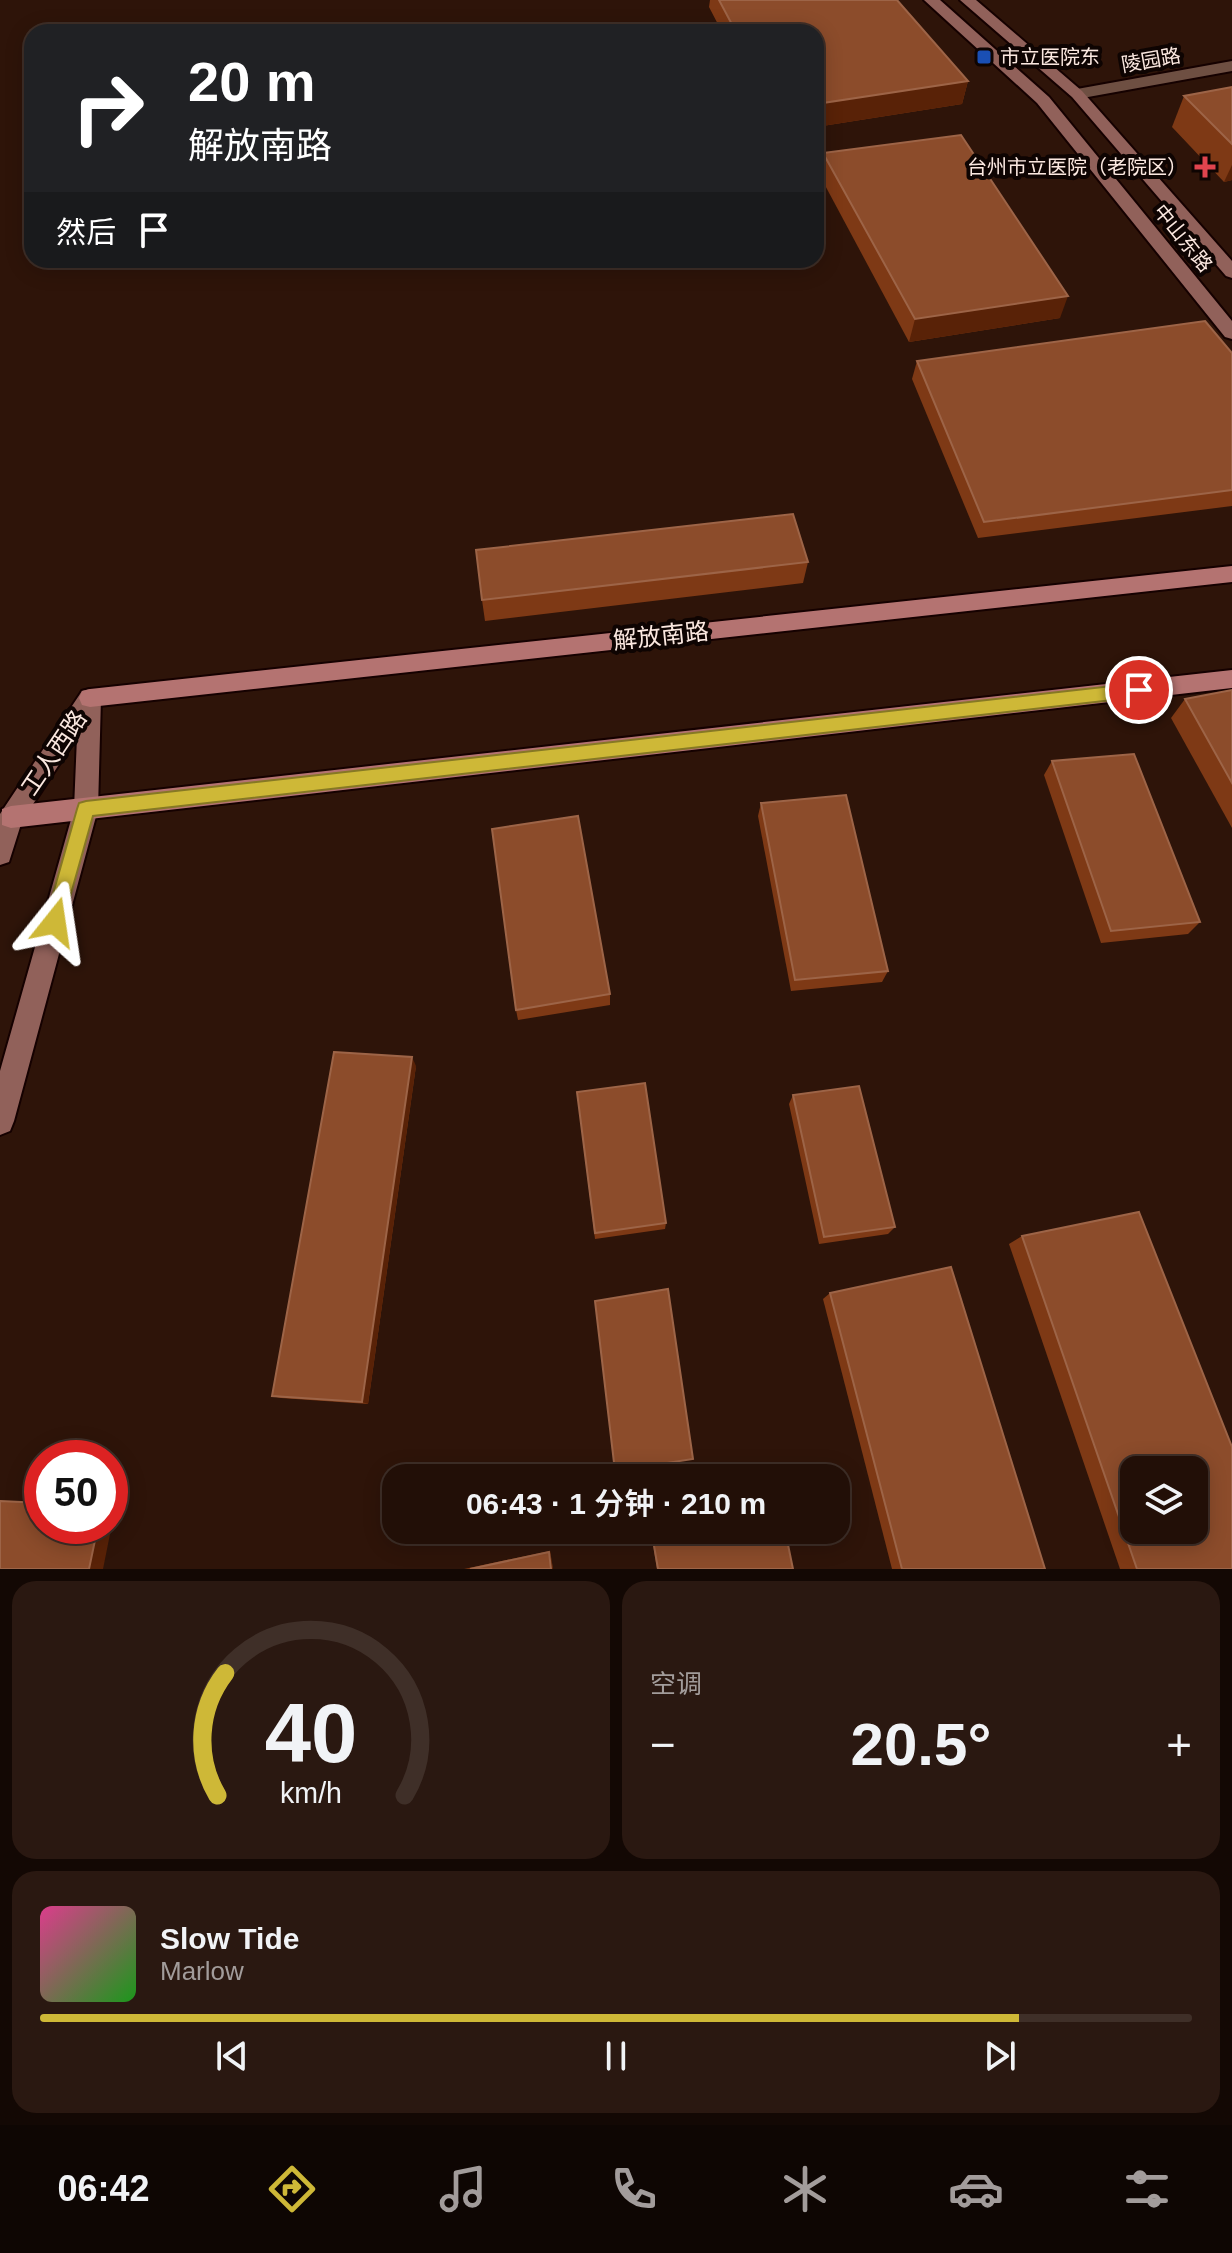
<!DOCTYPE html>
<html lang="zh">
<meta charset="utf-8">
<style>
body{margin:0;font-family:Arial,"Noto Sans SC",sans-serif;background:#2a1811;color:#f1f3f6;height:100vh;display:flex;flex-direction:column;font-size:30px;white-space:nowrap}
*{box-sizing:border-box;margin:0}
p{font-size:26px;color:#a29c9b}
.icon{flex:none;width:44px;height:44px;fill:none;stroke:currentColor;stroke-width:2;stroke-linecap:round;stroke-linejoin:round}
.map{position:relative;height:1569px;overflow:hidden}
.sheet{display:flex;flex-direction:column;gap:12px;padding:12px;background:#130804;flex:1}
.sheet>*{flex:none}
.banner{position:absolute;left:24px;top:24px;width:800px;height:244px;border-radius:24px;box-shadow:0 4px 20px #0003,0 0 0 2px #3f2f28;background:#202124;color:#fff;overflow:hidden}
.buttons{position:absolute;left:1120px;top:1456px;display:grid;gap:16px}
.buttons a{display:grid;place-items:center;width:88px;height:88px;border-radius:16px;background:#220f07;box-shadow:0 4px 20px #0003,0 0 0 2px #3f2f28;font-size:40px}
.speed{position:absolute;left:24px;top:1440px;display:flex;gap:16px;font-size:40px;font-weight:700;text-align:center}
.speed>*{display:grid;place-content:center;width:104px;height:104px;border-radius:50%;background:#220f07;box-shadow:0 4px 20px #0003,0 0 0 2px #3f2f28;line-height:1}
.speed .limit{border:12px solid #d22;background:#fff;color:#111}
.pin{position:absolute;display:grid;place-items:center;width:68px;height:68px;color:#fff;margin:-34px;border:4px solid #fff;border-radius:50%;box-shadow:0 2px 8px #0007}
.me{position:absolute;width:88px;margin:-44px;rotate:15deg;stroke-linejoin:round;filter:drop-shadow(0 0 6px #0008)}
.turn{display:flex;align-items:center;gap:28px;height:168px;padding:0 32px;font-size:36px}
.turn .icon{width:104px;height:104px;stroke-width:2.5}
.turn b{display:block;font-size:56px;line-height:68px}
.then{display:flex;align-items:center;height:76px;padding:0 32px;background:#0003;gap:16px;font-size:30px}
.big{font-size:60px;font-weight:600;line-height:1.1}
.sheet .tile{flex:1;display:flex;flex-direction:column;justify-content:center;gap:12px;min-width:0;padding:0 28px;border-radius:24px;background:#2a1811}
.sheet .dial{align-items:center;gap:0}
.dial svg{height:208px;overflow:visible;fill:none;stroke:#3f2f28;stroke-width:7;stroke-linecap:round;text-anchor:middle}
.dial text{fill:#f1f3f6;stroke:none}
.song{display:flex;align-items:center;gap:24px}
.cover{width:96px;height:96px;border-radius:12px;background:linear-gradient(135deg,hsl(330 70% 55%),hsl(120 70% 35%))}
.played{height:8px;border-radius:4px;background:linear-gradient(90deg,#ceb837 85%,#3f2f28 85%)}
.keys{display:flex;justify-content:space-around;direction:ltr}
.heat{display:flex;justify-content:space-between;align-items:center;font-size:44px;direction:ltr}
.sheet .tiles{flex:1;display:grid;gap:12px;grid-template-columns:1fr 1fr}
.tile:last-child{grid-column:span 2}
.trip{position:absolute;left:382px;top:1464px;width:468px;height:80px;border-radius:24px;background:#220f07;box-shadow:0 4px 20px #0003,0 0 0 2px #3f2f28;font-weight:600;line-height:80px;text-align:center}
.dock{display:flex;height:128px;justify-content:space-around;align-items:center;background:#0e0603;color:#a29c9b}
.dock .icon{width:56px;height:56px}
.dock .active{color:#ceb837}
.dock b{font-size:36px;color:#f1f3f6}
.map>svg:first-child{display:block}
</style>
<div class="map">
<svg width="1232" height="1569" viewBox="0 0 1232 1569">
<rect width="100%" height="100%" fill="#2e1409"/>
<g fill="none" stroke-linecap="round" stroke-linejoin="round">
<defs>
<path id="tertiary" d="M1232,61V71L1077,99L1069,94L1077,89Z"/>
<g id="secondary">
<path d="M924,0H940L1049,97L1232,321V339L1225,337L1037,103Z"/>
<path d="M960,0H976L1082,91L1232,261V278L1226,276L1072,97Z"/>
<path d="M90,689L98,691L101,698L98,809L14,1121L10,1131L0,1135V1071L74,809L77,737L22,821L9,862L0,865V814L82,691Z"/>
</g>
<g id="primary">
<path d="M1232,566V582L90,707L82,705L79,698L82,691L90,689Z"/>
<path d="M1232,670V688L11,828L2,825V809L11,806Z"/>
</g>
</defs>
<use href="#tertiary" stroke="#150100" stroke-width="4"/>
<use href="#secondary" stroke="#150100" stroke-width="4"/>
<use href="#primary" stroke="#150100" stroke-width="4"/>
<use href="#tertiary" fill="#6e4f42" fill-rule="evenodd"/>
<use href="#secondary" fill="#91615a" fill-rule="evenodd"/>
<use href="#primary" fill="#b47371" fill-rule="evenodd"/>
</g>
<g fill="#7e3915">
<path d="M710,0H897L968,81L962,104L816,127V32H722L709,7Z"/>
<path d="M1232,87V180L1224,182L1172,127L1184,96Z"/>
<path d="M823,153L1060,318L909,342L820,176Z"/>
<path d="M1232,353V506L978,538L912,379L917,361Z"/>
<path d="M808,562L803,583L485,621L482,600Z"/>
<path d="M1232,690V828L1171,718L1185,699Z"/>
<path d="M1052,761L1200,922L1188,934L1101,943L1044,775Z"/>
<path d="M761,803L888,971L882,982L791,991L758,816Z"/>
<path d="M610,994V1005L518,1020L516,1010Z"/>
<path d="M416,1066L368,1404L281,1398L272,1396Z"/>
<path d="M577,1092L666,1223L665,1229L595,1239Z"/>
<path d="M793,1095L895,1227L888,1234L819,1244L789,1104Z"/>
<path d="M1022,1236L1232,1569H1120L1009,1244Z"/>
<path d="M830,1293L1045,1569H892L823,1299Z"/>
<path d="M692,1530H785L793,1569H657L652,1538Z"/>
<path d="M550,1551L553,1569H464Z"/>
</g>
<g fill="#592207">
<path d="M968,81L962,104L816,127V104Z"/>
<path d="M1232,165V180L1224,182Z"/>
<path d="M1068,296L1060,318L909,342L915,319Z"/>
<path d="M412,1057L416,1066L368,1404L362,1402Z"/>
<path d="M110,1504H116L103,1569H89L98,1526H110Z"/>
<path d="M550,1551L553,1569H551L549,1552Z"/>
</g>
<g fill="#8c4c2b" stroke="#9d6447" stroke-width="2" fill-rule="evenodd">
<path d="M719,0H897L968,81L816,104V32H736Z"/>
<path d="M1232,87V144L1184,96Z"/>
<path d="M961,135L1068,296L915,319L823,153Z"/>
<path d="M1205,321L1232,353V490L984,522L917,361Z"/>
<path d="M793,514L808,562L482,600L476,550Z"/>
<path d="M1232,690V783L1185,699Z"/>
<path d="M1134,754L1200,922L1111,931L1052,761Z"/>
<path d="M846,795L888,971L795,980L761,803Z"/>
<path d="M578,816L610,994L516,1010L492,829Z"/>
<path d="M334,1052L412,1057L362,1402L272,1396Z"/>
<path d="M645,1083L666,1223L595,1233L577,1092Z"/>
<path d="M859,1086L895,1227L824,1237L793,1095Z"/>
<path d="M1139,1212L1232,1447V1569H1137L1022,1236ZM1134,1470H1194V1530H1134Z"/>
<path d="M951,1267L1045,1569H902L830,1293Z"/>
<path d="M668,1289L693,1459L615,1471L595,1301Z"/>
<path d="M0,1501L42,1503V1526H98L89,1569H0Z"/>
<path d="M699,1530H785L793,1569H658L653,1540Z"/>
<path d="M549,1552L551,1569H470Z"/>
</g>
<path fill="#ceb837" stroke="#867824" stroke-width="2" d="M1139,683L1148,690L1139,697L93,816L61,929L55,931L48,929L45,922L77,809L79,803L86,801Z"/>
<rect fill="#1a4fb4" stroke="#0e0402" stroke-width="3" x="976" y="49" width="16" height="16" rx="4"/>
<path fill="#e0444e" stroke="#0e0402" stroke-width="3" d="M1201 155h8v8h8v8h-8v8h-8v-8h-8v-8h8z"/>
<g text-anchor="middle" stroke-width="8" stroke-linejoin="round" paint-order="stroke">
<g font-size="20" fill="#fbe8e0" stroke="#0e0402" text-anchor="start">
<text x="1000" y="64">市立医院东</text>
<text x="1187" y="174" text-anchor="end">台州市立医院（老院区）</text>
</g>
<g font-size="20" fill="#fbe8e0" stroke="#0e0402">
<text transform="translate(1151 60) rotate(-10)" y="7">陵园路</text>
<text transform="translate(1183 238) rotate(51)" y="7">中山东路</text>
</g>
<g font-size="24" fill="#fbe8e0" stroke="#0e0402">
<text transform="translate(661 636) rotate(-6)" y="8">解放南路</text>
<text transform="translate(54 753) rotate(-56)" y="8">工人西路</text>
</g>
</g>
</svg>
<div class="buttons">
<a><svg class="icon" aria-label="layers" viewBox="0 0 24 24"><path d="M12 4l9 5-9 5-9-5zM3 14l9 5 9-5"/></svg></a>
</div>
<div class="speed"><div class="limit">50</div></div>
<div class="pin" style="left:1139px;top:690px;background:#d93025"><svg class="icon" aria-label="arrive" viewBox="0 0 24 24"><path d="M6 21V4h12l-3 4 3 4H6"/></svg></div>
<svg class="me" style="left:55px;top:922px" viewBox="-20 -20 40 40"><path d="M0-17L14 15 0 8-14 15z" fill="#ceb837" stroke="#fff" stroke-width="4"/></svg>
<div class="trip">06:43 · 1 分钟 · 210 m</div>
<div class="banner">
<div class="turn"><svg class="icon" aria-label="right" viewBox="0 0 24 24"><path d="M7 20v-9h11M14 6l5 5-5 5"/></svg><div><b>20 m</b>解放南路</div></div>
<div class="then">然后<svg class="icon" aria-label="arrive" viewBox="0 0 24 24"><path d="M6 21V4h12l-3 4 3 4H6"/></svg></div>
</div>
</div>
<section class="sheet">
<div class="tiles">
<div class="tile dial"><svg viewBox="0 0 100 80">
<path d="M14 69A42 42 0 1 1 86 69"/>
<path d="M14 69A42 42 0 0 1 17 22" stroke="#ceb837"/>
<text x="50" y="56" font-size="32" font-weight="700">40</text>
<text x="50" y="72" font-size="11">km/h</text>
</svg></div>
<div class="tile"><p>空调</p>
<div class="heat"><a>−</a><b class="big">20.5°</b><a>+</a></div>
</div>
<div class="tile">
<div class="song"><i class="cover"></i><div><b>Slow Tide</b><p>Marlow</p></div></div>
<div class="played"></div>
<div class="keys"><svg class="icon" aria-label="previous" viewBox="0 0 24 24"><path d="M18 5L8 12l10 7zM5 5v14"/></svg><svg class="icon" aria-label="pause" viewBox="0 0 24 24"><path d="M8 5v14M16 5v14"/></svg><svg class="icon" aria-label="next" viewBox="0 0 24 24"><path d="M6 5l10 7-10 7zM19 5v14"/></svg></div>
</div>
</div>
</section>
<nav class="dock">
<b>06:42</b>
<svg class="icon active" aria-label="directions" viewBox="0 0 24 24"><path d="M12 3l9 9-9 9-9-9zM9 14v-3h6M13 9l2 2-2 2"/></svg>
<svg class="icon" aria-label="music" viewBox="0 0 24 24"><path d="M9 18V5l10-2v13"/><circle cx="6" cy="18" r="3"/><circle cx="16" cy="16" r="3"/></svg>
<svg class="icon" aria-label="phone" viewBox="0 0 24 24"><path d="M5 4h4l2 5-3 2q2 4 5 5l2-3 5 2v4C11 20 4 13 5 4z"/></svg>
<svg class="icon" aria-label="climate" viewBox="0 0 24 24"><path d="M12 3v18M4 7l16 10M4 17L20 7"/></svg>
<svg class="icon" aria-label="car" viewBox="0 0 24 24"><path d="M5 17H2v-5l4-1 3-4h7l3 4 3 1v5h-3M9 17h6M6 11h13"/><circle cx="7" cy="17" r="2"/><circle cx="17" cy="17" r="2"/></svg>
<svg class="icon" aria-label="filters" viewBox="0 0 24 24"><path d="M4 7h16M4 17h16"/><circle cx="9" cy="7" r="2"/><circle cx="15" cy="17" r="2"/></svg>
</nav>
